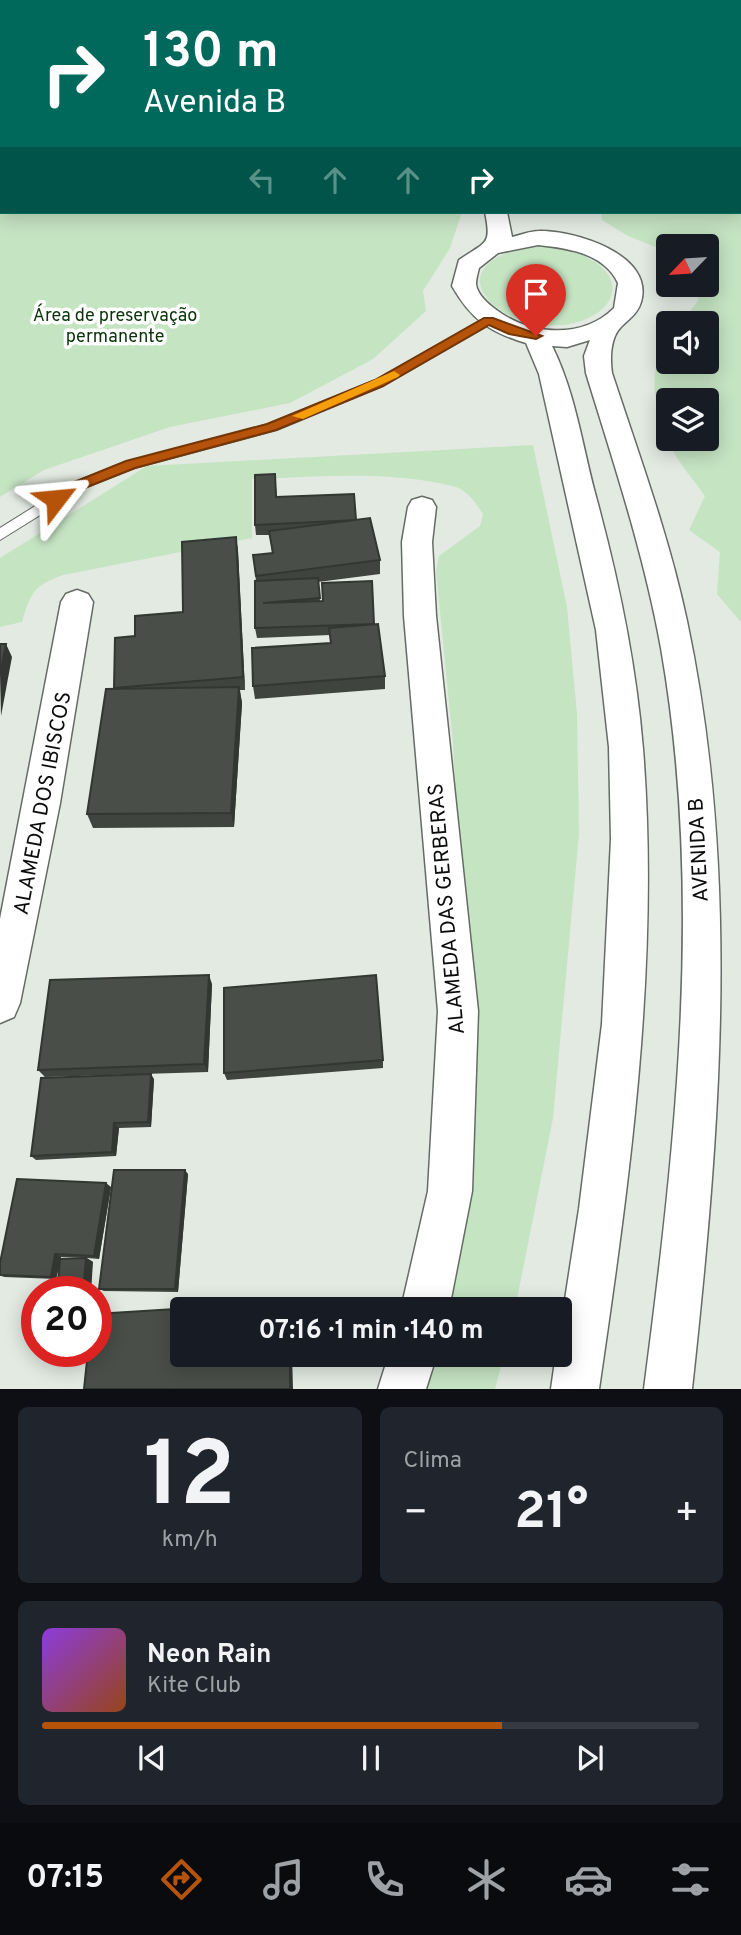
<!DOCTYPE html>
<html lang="pt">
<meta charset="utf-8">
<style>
body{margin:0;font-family:Overpass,sans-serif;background:#20242c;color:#f1f3f6;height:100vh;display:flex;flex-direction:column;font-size:26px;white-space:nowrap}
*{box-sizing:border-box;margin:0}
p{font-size:23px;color:#9ea1a6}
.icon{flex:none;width:38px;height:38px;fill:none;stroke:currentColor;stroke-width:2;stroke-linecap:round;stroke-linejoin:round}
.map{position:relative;height:1389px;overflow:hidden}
.sheet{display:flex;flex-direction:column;gap:18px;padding:18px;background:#0d0f14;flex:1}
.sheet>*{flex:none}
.top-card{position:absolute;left:0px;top:0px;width:742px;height:214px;box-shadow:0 4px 18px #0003;background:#00695c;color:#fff;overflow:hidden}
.needle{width:46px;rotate:245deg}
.fabs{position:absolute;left:656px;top:234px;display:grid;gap:14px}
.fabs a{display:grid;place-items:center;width:63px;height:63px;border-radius:7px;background:#171b24;box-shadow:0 4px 18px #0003;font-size:35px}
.speed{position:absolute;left:21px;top:1276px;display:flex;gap:14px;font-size:35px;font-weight:700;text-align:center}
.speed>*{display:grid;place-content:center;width:91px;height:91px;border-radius:50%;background:#171b24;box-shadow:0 4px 18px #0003;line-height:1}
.speed .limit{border:10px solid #d22;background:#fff;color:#111}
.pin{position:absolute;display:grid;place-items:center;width:60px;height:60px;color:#fff;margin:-72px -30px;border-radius:50% 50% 50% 0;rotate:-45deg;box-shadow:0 0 7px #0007}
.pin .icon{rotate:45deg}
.me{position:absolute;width:77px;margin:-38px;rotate:61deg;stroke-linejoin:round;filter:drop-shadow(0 0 5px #0008)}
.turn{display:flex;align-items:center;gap:24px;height:147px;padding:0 28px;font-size:32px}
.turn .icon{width:91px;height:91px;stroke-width:2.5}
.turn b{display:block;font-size:49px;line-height:60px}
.lanes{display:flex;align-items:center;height:66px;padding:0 28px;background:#0003;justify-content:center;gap:35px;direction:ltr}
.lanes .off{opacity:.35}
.big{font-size:52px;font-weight:700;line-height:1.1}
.sheet .tile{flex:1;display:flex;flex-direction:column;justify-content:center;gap:10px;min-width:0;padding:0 24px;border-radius:10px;background:#20242c}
.sheet .dial{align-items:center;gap:0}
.dial b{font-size:91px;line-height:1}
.song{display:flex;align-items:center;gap:21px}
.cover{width:84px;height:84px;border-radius:10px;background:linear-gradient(135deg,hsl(270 70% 55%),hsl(20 70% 35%))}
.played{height:7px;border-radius:4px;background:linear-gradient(90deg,#b45309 70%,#363941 70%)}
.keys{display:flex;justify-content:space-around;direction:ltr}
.heat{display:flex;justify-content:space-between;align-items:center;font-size:38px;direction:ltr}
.sheet .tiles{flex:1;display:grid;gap:18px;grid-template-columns:1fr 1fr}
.tile:last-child{grid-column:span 2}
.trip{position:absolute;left:170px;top:1297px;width:402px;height:70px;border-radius:7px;background:#171b24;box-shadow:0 4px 18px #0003;font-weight:700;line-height:70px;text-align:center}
.menu{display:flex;height:112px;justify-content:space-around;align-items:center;background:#090b0e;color:#9ea1a6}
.menu .icon{width:49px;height:49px}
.menu .current{color:#b45309}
.menu b{font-size:32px;color:#f1f3f6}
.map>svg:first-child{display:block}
</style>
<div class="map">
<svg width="741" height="1389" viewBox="0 0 741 1389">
<rect width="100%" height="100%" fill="#e2eae2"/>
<g fill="#c5e4c2" fill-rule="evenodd">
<path d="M0,0L362,2H2V212H462L450,248L423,291L426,311L373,359L290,403L170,427L44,470L0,497Z"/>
<path d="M503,0H741V622L717,594L720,552L689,530L705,496C694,480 679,464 671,447C655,414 645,370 668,339V362H707V324H680L698,301L699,285H707V247H668V252L628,236L602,220L601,212H740V2ZM668,401H707V439H668Z"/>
<path d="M530,247C550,247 570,248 588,258C625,277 618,308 581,321C512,345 422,267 530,247Z"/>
<path d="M533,445L567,607L577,714L579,834L553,1118L515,1309H441L462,922L453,743L436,571L439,556L480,526L483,514C475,502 467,489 452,486C387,470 319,477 252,479V538L63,575C33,586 31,592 22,622L0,627V558L147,466Z"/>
<path d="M430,1355H504L495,1389H416Z"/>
</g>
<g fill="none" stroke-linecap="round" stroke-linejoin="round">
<defs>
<path id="lane" d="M489,316L495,320L493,323L383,386L277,430L135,468L82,489L0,540V528L72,483L126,462L268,424L375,380Z"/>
<g id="street">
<path d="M388,0H407L409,2H389Z"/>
<path d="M448,0H466L467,2H449Z"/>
<path d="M485,212H507L512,237C521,235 530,231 539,231C573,230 655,254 641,302C638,313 629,319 621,327C610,338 610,359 612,373C639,455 669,536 687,621C741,876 720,1132 692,1389H644C676,1143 704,894 661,648C644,554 614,464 586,373L584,356L590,340L567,347L552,346C575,392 582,444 595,493C618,577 636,662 643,749C660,963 630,1177 599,1389H551L556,1354H560V1332L579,1209L602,1024L611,839L609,747L596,630L539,374L526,343C489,332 471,319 452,286L459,260C486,241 492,246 485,212ZM538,245C567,248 604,253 618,283L614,308C582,340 529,335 495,309C487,303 477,294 476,284C476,279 478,272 479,268L498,253Z"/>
<path d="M422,497L432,500L436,507L432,542L436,616L478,1011L472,1191L449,1309H401L428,1191L438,1011L404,616L402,542L408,507L412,500Z"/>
<path d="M77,590L88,594L93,602L60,803L20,1003L14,1017L0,1023V919L61,602L66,594Z"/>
<path d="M389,1354H437L426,1389H378Z"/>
</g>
</defs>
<use href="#lane" stroke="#656c65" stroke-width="2"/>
<use href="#street" stroke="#656c65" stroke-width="3"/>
<use href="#lane" fill="#fff" fill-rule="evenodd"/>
<use href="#street" fill="#fff" fill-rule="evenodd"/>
</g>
<g fill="#3f443e" fill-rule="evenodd">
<path d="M275,474L277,497L356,520L380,560V574L318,582L320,601L374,625L385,676V689L255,699L253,686L330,643V635L257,638L255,628L256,581L253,555L272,553L270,535H256L255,525Z"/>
<path d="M236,537L238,551L245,690H240L242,703L234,827L93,828L87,814L114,689L135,636L183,612Z"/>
<path d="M212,984L208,1072L45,1077L38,1070Z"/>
<path d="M383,1060V1068L227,1080L224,1073Z"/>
<path d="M154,1079L151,1127L119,1128L116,1156L36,1160L31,1156Z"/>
<path d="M188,1174L178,1292L104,1291L99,1289Z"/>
<path d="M111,1187L99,1259L87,1258L93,1262H60L56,1279L4,1277L0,1275V1263ZM61,1257L84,1258L60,1259Z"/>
</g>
<g fill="#333732">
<path d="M236,537L238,551L245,690L243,677Z"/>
<path d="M6,644L12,657L1,716L0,674Z"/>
<path d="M239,687L242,703L234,827L231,813Z"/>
<path d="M209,975L212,984L208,1072L204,1064Z"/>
<path d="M151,1074L154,1079L151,1127L148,1122Z"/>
<path d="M114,1123L119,1128L116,1156L112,1152Z"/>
<path d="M185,1170L188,1174L178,1292L175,1289Z"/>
<path d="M106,1183L111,1187L99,1259L94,1256Z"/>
<path d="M55,1254L61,1257L56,1279L51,1277Z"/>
<path d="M86,1258L93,1262L91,1292H83Z"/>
<path d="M290,1354H292L293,1389H290Z"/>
</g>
<g fill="#494f48" stroke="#333732" stroke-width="2">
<path d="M275,474L276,497L354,494L356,520L255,525V475Z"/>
<path d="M370,518L380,560L256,576L253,555L273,553L269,531Z"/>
<path d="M236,537L243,677L114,688L115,638L135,636V616L183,612L182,542Z"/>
<path d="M318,578L320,598L263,603L323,601L322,583L372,581L374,624L255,628V581Z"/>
<path d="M378,624L385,676L253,686L252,648L331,643L329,628Z"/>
<path d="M0,644H6L0,674Z"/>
<path d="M239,687L231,813L87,814L106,689Z"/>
<path d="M209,975L204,1064L38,1070L50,980Z"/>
<path d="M376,975L383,1060L224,1073V988Z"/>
<path d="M151,1074L148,1122L114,1123L112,1152L31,1156L41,1078Z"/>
<path d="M114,1170H185L175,1289H99Z"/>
<path d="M17,1179L106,1183L94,1256L55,1254L51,1277L0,1275V1263Z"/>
<path d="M86,1258L83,1292H57L60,1259Z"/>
<path d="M289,1302L290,1309H182V1354H290V1389H84L88,1351H96V1314Z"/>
</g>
<path fill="#b45309" stroke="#753606" stroke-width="2" d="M484,318H493L542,336L536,339L509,334L489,325L383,386L276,430L135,468L82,489L56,504L49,499L72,483L126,461L267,424L375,380Z"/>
<path fill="#f59e0b" d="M394,371L400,375L398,377L303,419L292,416Z"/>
<g text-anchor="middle" stroke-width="7" stroke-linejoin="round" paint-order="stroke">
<g font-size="18" fill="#0b340a" stroke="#fff">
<text x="115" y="321">Área de preservação<tspan x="115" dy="21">permanente</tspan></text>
</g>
<g font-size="21" fill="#0b0d0b" stroke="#fff">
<text transform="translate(42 803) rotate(-79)" y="7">ALAMEDA DOS IBISCOS</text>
<text transform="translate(698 850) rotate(-93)" y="7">AVENIDA B</text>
<text transform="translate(446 909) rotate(-95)" y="7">ALAMEDA DAS GERBERAS</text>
</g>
</g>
</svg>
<div class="fabs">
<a><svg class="needle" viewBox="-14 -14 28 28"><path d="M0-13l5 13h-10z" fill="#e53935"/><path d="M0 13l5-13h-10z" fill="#9ea1a6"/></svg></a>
<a><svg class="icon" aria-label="sound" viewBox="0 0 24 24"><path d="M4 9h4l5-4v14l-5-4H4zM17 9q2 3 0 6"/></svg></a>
<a><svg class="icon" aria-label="layers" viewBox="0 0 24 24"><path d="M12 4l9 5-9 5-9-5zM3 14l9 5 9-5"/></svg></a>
</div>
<div class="speed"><div class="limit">20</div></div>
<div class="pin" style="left:536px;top:336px;background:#d93025"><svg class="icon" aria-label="arrive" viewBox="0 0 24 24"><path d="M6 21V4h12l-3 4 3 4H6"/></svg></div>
<svg class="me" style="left:56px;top:499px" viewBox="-20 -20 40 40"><path d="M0-17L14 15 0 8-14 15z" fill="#b45309" stroke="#fff" stroke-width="4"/></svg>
<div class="trip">07:16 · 1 min · 140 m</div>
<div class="top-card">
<div class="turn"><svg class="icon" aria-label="right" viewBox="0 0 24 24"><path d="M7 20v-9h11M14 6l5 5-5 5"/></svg><div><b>130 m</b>Avenida B</div></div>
<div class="lanes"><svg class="icon off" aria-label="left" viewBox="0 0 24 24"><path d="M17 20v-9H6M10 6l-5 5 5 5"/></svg><svg class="icon off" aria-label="ahead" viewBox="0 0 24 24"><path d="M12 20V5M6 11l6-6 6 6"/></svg><svg class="icon off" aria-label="ahead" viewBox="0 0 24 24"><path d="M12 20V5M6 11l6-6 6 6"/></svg><svg class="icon" aria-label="right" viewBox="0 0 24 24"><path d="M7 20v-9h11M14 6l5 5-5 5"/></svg></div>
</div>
</div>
<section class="sheet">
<div class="tiles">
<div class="tile dial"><b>12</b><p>km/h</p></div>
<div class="tile"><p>Clima</p>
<div class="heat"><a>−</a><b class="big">21°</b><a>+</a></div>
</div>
<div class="tile">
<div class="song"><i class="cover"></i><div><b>Neon Rain</b><p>Kite Club</p></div></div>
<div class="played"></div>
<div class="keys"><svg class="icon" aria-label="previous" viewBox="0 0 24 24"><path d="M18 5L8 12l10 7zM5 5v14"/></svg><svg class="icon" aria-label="pause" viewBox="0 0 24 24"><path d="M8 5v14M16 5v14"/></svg><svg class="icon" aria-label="next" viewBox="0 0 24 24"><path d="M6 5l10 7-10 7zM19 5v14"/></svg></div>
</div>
</div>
</section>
<nav class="menu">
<b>07:15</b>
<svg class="icon current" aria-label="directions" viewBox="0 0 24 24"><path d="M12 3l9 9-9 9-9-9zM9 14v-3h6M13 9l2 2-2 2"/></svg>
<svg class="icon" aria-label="music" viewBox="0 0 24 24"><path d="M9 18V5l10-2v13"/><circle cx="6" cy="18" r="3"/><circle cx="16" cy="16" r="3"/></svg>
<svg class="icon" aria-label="phone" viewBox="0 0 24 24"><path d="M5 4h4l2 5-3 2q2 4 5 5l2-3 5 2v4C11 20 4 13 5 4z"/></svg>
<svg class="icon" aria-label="climate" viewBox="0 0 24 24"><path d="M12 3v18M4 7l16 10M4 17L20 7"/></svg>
<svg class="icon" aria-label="car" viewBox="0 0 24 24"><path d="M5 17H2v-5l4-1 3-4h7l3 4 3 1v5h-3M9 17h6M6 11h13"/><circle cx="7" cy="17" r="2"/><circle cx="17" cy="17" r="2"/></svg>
<svg class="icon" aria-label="filters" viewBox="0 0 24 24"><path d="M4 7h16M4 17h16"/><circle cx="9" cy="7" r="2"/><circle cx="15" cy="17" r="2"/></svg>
</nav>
